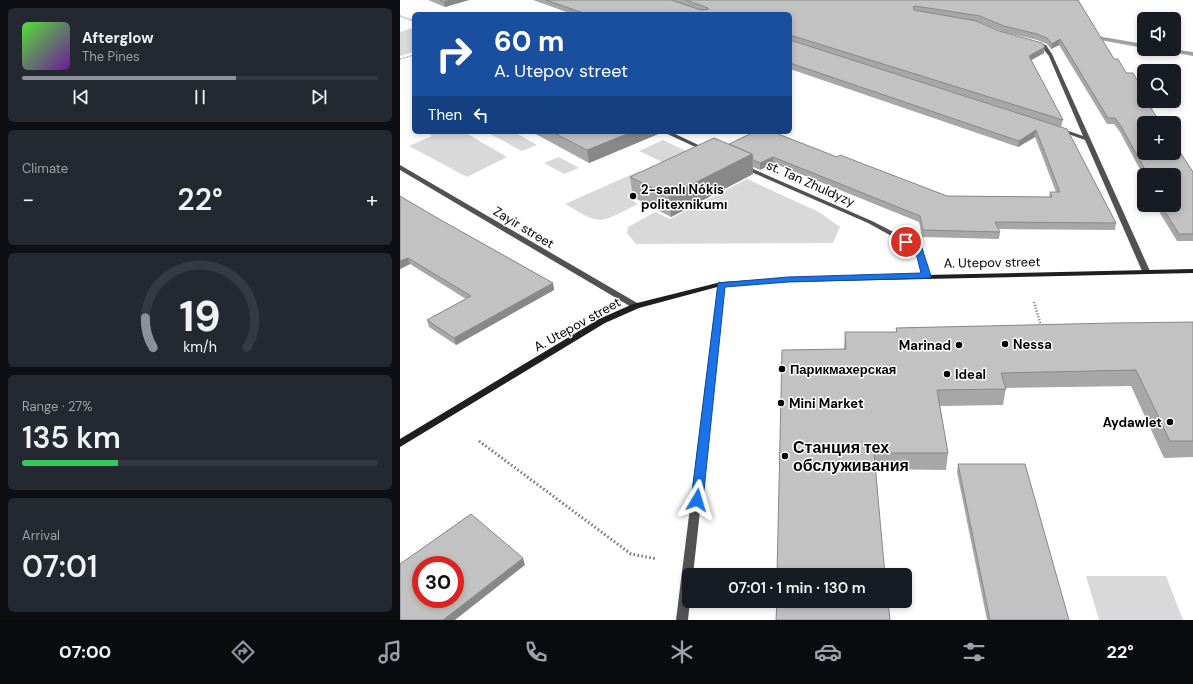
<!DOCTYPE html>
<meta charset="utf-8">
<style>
body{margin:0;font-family:"DM Sans",sans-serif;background:#242831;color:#f1f3f6;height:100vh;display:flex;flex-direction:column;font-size:15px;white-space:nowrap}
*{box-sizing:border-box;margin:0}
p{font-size:13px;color:#9ea1a6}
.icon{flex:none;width:22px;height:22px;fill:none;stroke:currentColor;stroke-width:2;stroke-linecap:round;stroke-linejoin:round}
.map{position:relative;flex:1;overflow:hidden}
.sheet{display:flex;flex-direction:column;gap:8px;padding:8px;background:#0d0f14;width:400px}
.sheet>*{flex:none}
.top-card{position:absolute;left:12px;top:12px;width:380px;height:122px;border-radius:6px;box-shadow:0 2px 6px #0003;background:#1a4fa0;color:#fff;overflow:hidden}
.controls{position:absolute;left:737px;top:12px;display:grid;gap:8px}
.controls a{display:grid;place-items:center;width:44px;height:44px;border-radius:6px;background:#171b24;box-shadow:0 2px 6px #0003;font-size:20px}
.speed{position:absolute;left:12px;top:556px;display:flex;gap:8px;font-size:20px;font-weight:700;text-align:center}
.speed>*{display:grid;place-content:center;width:52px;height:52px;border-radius:50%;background:#171b24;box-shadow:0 2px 6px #0003;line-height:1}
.speed .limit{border:6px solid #d22;background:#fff;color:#111}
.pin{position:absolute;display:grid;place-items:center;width:34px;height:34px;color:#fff;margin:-17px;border:2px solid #fff;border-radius:50%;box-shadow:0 1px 4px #0007}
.me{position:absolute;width:44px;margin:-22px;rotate:7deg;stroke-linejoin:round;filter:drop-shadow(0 0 3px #0008)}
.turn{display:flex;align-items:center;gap:14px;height:84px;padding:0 16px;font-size:18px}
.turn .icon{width:52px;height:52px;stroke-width:2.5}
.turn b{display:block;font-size:28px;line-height:34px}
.then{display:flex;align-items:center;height:38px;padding:0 16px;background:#0003;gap:8px;font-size:15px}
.big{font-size:30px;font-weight:600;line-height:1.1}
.sheet .widget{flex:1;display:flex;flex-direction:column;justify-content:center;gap:6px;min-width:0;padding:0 14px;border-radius:6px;background:#242831}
.sheet .dial{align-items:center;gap:0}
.dial svg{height:104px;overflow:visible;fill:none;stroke:#363941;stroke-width:7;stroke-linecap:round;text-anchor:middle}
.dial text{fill:#f1f3f6;stroke:none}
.song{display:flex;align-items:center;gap:12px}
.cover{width:48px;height:48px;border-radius:6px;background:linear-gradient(135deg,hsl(110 70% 55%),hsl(280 70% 35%))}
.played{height:4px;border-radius:2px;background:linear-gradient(90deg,#8c9099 60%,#363941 60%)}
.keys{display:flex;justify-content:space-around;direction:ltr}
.heat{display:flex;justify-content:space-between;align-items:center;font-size:22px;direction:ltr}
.charge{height:6px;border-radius:3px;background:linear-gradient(90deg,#34c759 27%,#363941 0)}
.trip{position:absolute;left:282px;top:568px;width:230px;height:40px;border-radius:6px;background:#171b24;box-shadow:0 2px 6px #0003;font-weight:600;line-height:40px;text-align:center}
.tab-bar{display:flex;height:64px;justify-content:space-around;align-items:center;background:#090b0e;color:#9ea1a6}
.tab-bar .icon{width:28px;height:28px}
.tab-bar .on{color:#8c9099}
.tab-bar b{font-size:18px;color:#f1f3f6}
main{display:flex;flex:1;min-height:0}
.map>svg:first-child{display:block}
</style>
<main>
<section class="sheet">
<div class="widget">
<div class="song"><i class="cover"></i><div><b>Afterglow</b><p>The Pines</p></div></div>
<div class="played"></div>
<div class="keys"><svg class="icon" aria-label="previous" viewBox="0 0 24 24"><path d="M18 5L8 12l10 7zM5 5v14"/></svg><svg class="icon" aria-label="pause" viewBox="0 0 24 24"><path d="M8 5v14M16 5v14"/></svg><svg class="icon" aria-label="next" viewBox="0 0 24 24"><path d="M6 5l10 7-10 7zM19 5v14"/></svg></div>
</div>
<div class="widget"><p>Climate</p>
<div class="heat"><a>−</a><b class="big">22°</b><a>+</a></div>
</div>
<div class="widget dial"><svg viewBox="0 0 100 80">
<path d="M14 69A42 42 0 1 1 86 69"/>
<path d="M14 69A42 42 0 0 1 8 46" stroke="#8c9099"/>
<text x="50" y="56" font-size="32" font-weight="700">19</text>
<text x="50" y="72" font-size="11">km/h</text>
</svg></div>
<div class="widget"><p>Range · 27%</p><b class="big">135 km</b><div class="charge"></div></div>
<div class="widget"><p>Arrival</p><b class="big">07:01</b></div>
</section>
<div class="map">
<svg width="793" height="620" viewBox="0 0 793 620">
<rect width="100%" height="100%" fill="#fff"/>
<g fill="#d9d9d9">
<path d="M12,28L14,29V52L0,56V32Z"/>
<path d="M26,132H64L107,157L67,177L9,146L32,136Z"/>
<path d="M87,132H119L116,133L137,145L122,151Z"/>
<path d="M263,140L299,157L275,168L239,151Z"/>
<path d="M159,157L179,168L164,174L144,163Z"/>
<path d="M239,171L258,181L227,197L238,204C199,223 203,227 165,204Z"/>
<path d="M347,179L419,212L440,227L433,243L236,244L227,233L228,227L255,212L270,219Z"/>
<path d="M686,576H766L783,620H699Z"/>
</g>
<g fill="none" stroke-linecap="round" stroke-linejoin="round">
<g fill="#a0a0a0" fill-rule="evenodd">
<path d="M691,35L744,44V48L689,38V36Z"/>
<path d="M757,49H771L793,52V56Z"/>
</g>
<g stroke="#747474" stroke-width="1.5" stroke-dasharray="0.5 1" stroke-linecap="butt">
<path d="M0,16L14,21"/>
<path d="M0,59L14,55"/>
</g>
<path stroke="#747474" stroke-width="2.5" stroke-dasharray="1 2" stroke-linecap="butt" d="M634,302L641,326"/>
<path stroke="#747474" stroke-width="3" stroke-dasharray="1.5 2.5" stroke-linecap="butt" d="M79,441L231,554L257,559"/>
<path fill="#525252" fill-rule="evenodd" d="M635,42L646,45L652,54V55H648L642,47L635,44Z"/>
<g fill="#525252" fill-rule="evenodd">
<path d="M648,53L652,54L750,271L749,273H746L742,271L685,140L657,130L660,128L683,136L648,54Z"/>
<path d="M263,132H271L309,150L308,151H304Z"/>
<path d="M0,165L239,304L240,306L239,308H233L0,170Z"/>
<path d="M344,165L472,221L521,246L530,276L526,278L522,276L515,249L468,223L342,168L341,167Z"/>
<path d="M318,282H321L325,284L293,575H289L290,601L288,620H276Z"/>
</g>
<path fill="#1f1f1f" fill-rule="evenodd" d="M793,269V273L388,282L321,286L239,308L205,323L0,447V439L199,319L233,304L321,282L388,278Z"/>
</g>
<g fill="#a7a7a7">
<path d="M28,0H69L45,7Z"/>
<path d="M133,0H678L714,59L726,73L753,107L752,110L793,172V241H777L755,205H774V175H744V177L720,132L714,124H707L659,45L651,49L647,44L637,40L603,32L579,22L530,13L644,53L631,60L663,120L661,127L390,40V14H172Z"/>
<path d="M390,40L667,129L716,223L715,230L598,229L600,232L599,239L522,237L519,222L373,163L360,170L353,167V174L271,217L233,197L230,177L329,144L437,157L547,196L649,197L650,192H656L635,137L618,147L390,69Z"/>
<path d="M132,132H263L189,163Z"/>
<path d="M0,196L39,219L153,283L154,290L56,345L29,327L27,320L66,299L10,264L0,269Z"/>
<path d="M793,322V457L764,458L731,386L606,388L603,405L540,406L548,453L546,470L475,469L444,349L445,332H496V328Z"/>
<path d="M558,464L669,620H587L557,472Z"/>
</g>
<g fill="#888">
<path d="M50,0H69L45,7L44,2Z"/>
<path d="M660,39L659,45L651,49L652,44Z"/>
<path d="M645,47L644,53L628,62L629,56Z"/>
<path d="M636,130L635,137L618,147L619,141Z"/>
<path d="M232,132H263L189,163L187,150Z"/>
<path d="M352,154L353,174L271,217L269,196Z"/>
<path d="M373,157V163L360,170V163Z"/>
<path d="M8,258L10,264L0,269V261Z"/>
<path d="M153,283L154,290L56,345L54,338Z"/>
<path d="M123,558L125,565L55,620H43Z"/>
</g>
<g fill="#c2c2c2" stroke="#888" fill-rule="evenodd">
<path d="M40,0H50L44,2Z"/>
<path d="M146,0H271L301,10L309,9L308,8L286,0H678L714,59H718L726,73H733L744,92V101H750L753,107H750L761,123H744V153H774V143L793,172V234H779L761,205H774V175H748L721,126L715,118H708L660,39L652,44L647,38L637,34L604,26L580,16L515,6L513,7L514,10L576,21L599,31L642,43L645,47L629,56L663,120L390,35V14H186Z"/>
<path d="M390,40L667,129L716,223L595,222L600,232L523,230L520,216L373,157L360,163L353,160L352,154L329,144L354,132H373L437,157L440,155L547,196L652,197L650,192H660L636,130L619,141L390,63Z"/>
<path d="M152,132H232L187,150Z"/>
<path d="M314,138L352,154L269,196L230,177Z"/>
<path d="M0,196L39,219L153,283L54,338L27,320L71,296L8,258L0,261Z"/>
<path d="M793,322V441H770L736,370L601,373L606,389L537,390L548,453H474L485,575H377L382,350L446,349L445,332H497L496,328L713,323Z"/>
<path d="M558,464H625L669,620H590Z"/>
<path d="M71,514L123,558L43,620H0V564ZM21,565H55V599H21Z"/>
<path d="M377,601H488L490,620H376Z"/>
</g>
<path fill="#1a73e8" stroke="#114b97" d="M506,239L522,248L531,276L530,278L388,282L325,287L303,500L301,503H293L291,500L318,283L388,277L521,273L515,249L502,242Z"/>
<g fill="#000" stroke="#fff" stroke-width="1.5">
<circle cx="233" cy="196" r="4"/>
<circle cx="605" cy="344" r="4"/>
<circle cx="559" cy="345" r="4"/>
<circle cx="382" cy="369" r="4"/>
<circle cx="547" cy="374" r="4"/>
<circle cx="381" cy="403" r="4"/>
<circle cx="770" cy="422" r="4"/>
<circle cx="385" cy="456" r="4"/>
</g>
<g text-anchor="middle" stroke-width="3" stroke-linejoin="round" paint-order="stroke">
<g font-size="13" fill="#000" stroke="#fff">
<text transform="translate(411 183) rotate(24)" y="5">st. Tan Zhuldyzy</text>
<text transform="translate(124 227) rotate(31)" y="5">Zayir street</text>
<text transform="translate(592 262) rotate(-1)" y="5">A. Utepov street</text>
<text transform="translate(177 324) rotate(-29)" y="5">A. Utepov street</text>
</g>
<g font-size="13" font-weight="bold" fill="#000" stroke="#fff" text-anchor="start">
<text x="241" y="194">2-sanlı Nókis<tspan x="241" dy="15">politexnikumı</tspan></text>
<text x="613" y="349">Nessa</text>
<text x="551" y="350" text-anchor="end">Marinad</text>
<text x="390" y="374">Парикмахерская</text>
<text x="555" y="379">Ideal</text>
<text x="389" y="408">Mini Market</text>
<text x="762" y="427" text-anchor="end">Aydawlet</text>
</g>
<g font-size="16" font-weight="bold" fill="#000" stroke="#fff" text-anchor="start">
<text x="393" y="453">Станция тех<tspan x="393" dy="18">обслуживания</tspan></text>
</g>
</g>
</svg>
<div class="controls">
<a><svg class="icon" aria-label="sound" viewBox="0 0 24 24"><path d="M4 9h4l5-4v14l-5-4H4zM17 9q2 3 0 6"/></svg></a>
<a><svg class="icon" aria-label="search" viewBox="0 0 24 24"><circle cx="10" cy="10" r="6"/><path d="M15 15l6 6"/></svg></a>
<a>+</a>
<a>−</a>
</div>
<div class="speed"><div class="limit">30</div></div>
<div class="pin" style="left:506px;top:242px;background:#d93025"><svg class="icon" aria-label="arrive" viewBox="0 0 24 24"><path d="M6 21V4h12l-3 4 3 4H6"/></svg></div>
<svg class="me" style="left:297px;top:500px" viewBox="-20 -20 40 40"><path d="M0-17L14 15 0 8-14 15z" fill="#1a73e8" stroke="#fff" stroke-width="4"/></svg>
<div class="trip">07:01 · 1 min · 130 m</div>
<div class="top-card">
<div class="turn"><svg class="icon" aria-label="right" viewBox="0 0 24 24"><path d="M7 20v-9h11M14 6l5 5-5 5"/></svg><div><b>60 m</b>A. Utepov street</div></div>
<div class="then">Then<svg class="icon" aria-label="left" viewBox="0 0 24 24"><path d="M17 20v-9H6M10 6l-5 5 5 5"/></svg></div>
</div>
</div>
</main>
<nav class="tab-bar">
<b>07:00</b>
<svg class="icon on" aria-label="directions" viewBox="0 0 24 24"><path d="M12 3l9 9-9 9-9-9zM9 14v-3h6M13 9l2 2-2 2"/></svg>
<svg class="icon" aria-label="music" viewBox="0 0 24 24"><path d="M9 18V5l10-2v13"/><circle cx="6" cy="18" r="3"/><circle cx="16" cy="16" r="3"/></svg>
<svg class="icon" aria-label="phone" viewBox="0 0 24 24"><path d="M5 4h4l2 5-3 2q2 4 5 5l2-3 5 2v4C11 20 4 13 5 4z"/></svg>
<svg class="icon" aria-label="climate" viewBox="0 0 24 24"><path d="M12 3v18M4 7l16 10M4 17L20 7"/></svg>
<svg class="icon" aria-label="car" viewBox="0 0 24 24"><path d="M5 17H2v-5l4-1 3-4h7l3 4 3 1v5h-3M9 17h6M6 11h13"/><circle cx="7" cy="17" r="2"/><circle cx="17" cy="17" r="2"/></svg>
<svg class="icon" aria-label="filters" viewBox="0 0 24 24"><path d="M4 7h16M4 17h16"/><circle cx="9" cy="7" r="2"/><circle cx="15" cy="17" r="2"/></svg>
<b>22°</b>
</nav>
